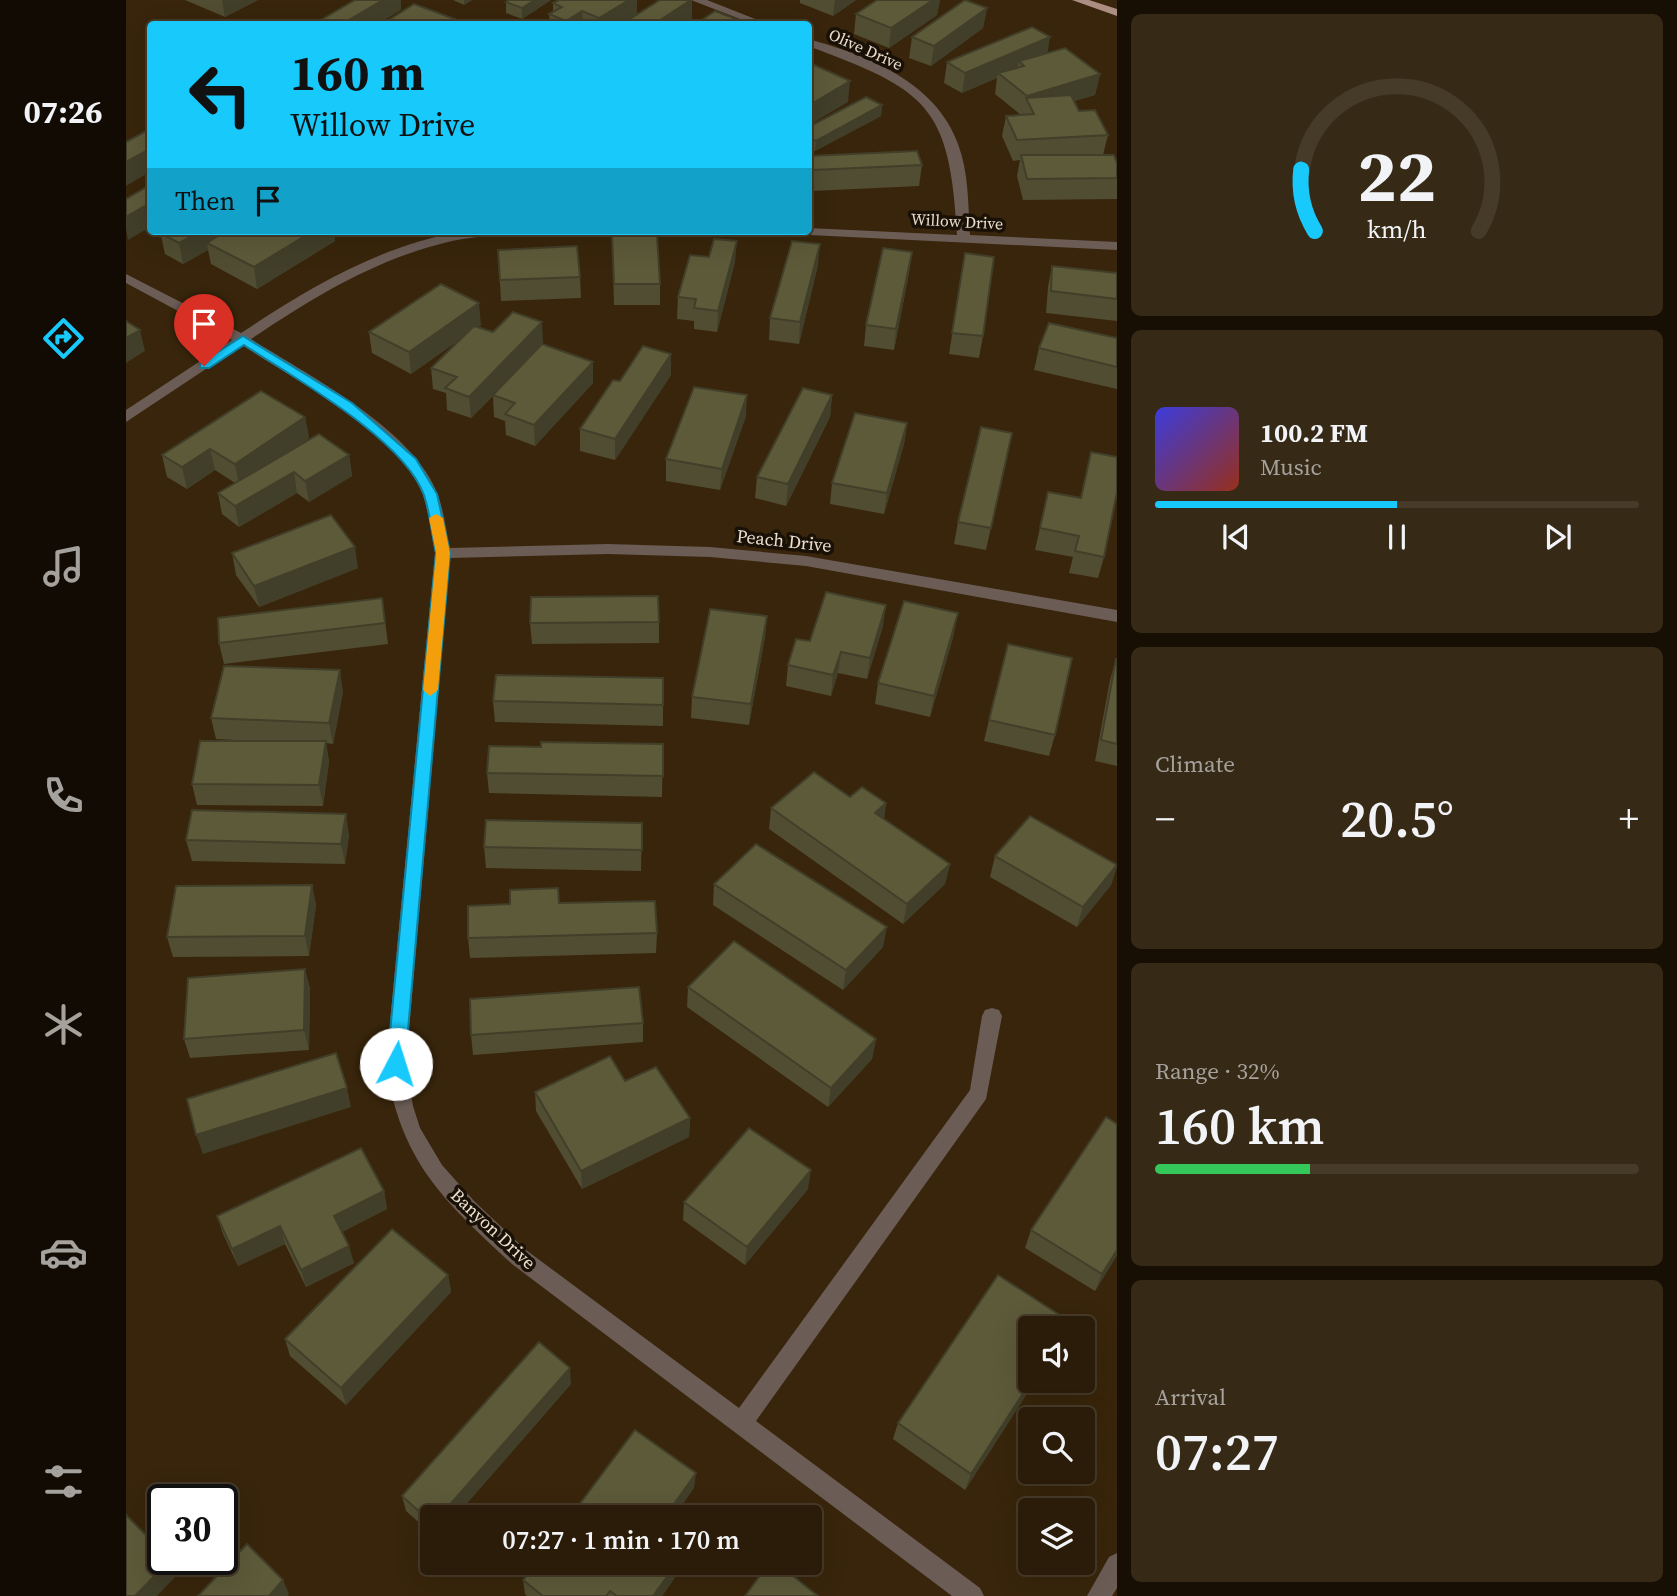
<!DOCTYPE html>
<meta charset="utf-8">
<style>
body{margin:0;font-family:"Source Serif 4",serif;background:#362916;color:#f1f3f6;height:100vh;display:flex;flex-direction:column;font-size:26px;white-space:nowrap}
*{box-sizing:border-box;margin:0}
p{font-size:23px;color:#a5a19c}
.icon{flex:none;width:38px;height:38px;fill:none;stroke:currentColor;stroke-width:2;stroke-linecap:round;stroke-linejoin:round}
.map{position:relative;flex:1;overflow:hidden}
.sheet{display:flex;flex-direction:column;gap:14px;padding:14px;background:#170f04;width:560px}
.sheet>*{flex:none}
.hud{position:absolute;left:21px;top:21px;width:665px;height:214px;border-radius:7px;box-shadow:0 7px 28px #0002,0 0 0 2px #463a29;background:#17cafb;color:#111;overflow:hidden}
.buttons{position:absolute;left:892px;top:1316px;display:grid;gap:14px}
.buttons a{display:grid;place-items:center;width:77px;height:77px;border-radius:7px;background:#2a1c08;box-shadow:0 7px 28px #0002,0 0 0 2px #463a29;font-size:35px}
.speed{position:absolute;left:21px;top:1484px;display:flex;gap:14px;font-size:35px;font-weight:700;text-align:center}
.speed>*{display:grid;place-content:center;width:91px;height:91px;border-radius:50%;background:#2a1c08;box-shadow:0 7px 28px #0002,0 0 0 2px #463a29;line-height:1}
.speed .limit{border:4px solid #111;border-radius:10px;background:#fff;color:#111}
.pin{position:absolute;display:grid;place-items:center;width:60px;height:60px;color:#fff;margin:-72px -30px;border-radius:50% 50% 50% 0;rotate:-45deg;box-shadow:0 0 7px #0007}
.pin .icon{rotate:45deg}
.me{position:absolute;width:77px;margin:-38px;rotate:5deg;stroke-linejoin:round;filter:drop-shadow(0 0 5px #0008)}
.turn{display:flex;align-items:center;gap:24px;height:147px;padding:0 28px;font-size:32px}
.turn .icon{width:91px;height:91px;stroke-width:2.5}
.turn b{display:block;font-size:49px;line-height:60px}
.then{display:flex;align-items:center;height:66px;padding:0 28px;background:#0003;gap:14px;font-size:26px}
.big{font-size:52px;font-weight:600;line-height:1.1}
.sheet .widget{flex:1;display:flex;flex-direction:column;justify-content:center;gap:10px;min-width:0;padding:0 24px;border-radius:10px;background:#362916}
.sheet .dial{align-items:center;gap:0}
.dial svg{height:182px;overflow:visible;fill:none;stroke:#463a29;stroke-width:7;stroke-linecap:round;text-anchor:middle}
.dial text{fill:#f1f3f6;stroke:none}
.song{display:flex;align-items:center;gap:21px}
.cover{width:84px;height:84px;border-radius:10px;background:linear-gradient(135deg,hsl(240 70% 55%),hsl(10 70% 35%))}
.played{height:7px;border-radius:4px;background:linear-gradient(90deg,#17cafb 50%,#463a29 50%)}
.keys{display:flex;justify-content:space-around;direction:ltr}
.heat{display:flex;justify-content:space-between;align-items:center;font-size:38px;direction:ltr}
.charge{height:10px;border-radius:5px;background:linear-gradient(90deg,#34c759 32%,#463a29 0)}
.trip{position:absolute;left:294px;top:1505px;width:402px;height:70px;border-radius:7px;background:#2a1c08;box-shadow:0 7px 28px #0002,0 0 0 2px #463a29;font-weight:600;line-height:70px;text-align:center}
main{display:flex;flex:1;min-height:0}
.tabs{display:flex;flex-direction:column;width:126px;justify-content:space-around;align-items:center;background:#110b03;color:#a5a19c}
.tabs .icon{width:49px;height:49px}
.tabs .selected{color:#17cafb}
.tabs b{font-size:32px;color:#f1f3f6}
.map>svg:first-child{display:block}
</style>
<main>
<nav class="tabs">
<b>07:26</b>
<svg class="icon selected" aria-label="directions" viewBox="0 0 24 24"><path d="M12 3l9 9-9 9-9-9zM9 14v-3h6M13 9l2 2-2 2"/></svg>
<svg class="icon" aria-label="music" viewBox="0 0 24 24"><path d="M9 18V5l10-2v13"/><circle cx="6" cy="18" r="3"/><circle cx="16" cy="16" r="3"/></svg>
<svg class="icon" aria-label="phone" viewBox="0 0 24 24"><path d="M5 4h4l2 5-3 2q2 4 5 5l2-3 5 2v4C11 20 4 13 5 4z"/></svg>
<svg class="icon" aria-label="climate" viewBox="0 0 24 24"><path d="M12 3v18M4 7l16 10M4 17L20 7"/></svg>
<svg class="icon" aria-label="car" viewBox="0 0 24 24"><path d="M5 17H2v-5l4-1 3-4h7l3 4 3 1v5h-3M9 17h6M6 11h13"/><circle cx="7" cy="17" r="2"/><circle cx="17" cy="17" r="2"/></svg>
<svg class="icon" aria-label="filters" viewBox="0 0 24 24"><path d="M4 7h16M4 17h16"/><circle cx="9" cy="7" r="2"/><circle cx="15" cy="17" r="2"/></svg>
</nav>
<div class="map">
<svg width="991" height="1596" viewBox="0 0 991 1596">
<rect width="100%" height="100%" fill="#38250b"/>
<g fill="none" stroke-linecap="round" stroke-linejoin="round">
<path fill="#6b5c56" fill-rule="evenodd" d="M991,1553V1588L986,1596H961L983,1557Z"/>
<g fill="#6b5c56" fill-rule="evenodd">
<path d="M565,0H581L642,24H627Z"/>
<path d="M682,39C741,55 810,82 832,144C843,173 842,205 844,235L991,242V250L663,234L662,231H682V228L831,235C824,105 801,90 682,46Z"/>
<path d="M339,231H370L369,234C355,237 340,238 326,241C251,258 188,297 125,339C182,375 289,430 312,495C318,512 320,530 324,548L482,544L584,547L680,556L991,610V622L680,566L584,557L482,554L324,558L280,1064L287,1106L294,1128L316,1165L348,1201L400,1250L613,1408L844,1090L856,1016L859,1010L866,1008L873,1010L876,1016L860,1099L630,1421L854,1588L858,1596H826L386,1264C317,1200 274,1161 260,1064L309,553C305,534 303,513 297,495C276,435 168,379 116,345L0,422V410L106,340L0,283V274L115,333C183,288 256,244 339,231Z"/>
</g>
<path fill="#ab8d81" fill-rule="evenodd" d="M946,0H963L991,9V16Z"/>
</g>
<g fill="#504d32">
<path d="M59,0H132L99,17Z"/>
<path d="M327,0H346L338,5Z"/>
<path d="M383,0H425L396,19L380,13V2Z"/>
<path d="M674,0H730L707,16L674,3Z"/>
<path d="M751,0H814L811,15L763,48L728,34L730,14Z"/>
<path d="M427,3L511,15L566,19L495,24H424L423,14L427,12Z"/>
<path d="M861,8L857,28L805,66L783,58L786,37Z"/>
<path d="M921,53L974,74L969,95L948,101L953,111L982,135L977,155L991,163V199L897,200L891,176L894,160L887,161L876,136L880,116L895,115L869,94L871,78L836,93L818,83L821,62Z"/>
<path d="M756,105L755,116L689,151L682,148V127Z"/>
<path d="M683,156L796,165L793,186L686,191L682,181Z"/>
<path d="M34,231H207L209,241L131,289L85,264L82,250L57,264L39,254Z"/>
<path d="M486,236L534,284V305H488Z"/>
<path d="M372,250L454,277L455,298L375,301Z"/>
<path d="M786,252L783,273L768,350L738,346L740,325Z"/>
<path d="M839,253L857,336L853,358L823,354Z"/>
<path d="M609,262L591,332L568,329V321L551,319L552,297Z"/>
<path d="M692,265L673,344L643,340L644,318Z"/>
<path d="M926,266L991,273V321L920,313L922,287Z"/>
<path d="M355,325L351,327L367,332L417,343L380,382L467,383L409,446L380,435L379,421L368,417L367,396L345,418L321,410L320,393L307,389L305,368L334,339L285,374L246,353L243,332Z"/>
<path d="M991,338V389L908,370L913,348Z"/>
<path d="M545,354V375L489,460L454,451V429L494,381Z"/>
<path d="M706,395L704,417L660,506L629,498L631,477Z"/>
<path d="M620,416L594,490L540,481V459Z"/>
<path d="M179,417L183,438L163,452L223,455L226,476L183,502L171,493L113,527L96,514L92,493L109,483L89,470L61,489L41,477L36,455Z"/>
<path d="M781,423L778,444L758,514L704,504L706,483Z"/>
<path d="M886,433L860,550L828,544L832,522Z"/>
<path d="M922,492L978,557L972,578L943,573L947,557L909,550Z"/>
<path d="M106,553L232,568L133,607L110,575Z"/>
<path d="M256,598L262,644L98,664L93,643Z"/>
<path d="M641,616L639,637L623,725L565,718L566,697Z"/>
<path d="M533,622V643L406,644L404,623Z"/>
<path d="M757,626L741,679L712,673L705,696L660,686L662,665L684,641Z"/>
<path d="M828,634L804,717L749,704L752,683Z"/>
<path d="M990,659H991V766L969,761L984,680Z"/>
<path d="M537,678V726L369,722L367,701Z"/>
<path d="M217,692L207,744L200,743L203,762L197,806L71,805L66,784L128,741L90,739L85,718Z"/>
<path d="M863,720L929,735L923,756L858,741Z"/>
<path d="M537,744L536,797L363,793L361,773L415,747Z"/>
<path d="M724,797L760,803L758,819L824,864L819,884L777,924L643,829L645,808Z"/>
<path d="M516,823L515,871L360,868L358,847Z"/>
<path d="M223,835L219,864L66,861L60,840Z"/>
<path d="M869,856L991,866L985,885L951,927L864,877Z"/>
<path d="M588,884L757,947L717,990L587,905Z"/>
<path d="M186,885L190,905L183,956L47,957L41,937Z"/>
<path d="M433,903L531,933L530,953L344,958L342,938Z"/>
<path d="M179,969L184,989L183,1050L64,1058L58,1039Z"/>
<path d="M562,987L750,1039L746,1059L702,1107L561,1007Z"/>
<path d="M517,1023V1042L347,1055L345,1035Z"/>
<path d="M499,1081L564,1118L563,1137L456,1189L410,1111L409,1092Z"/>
<path d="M991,1124V1255L969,1291L899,1248L905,1230Z"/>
<path d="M682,1189L619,1265L557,1220L558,1202Z"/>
<path d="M258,1191L261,1209L216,1232L228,1263L180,1287L159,1244L112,1266L97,1234L91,1216Z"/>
<path d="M322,1275L325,1292L220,1405L164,1356L159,1339Z"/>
<path d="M905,1381H909L839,1490L767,1439L772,1423Z"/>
<path d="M445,1384L329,1517H306V1534L280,1511L276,1496Z"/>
<path d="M411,1563H559L536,1596H401L399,1594L397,1580Z"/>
</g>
<g fill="#413f29">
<path d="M96,0H132L99,17Z"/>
<path d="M257,0H275V10L252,24H216Z"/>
<path d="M338,0H346L338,5Z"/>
<path d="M409,0H425L396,19V8Z"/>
<path d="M493,0H511V15L495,24H473V18Z"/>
<path d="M565,0H566V19L558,24H528Z"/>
<path d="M709,0H730L707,16Z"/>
<path d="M807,0H814L811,15L763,48L765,28Z"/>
<path d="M861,8L857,28L805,66L808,46Z"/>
<path d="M456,11L457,24H440V21Z"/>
<path d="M924,37L921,57L898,66L893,61L891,70L872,73L871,78L836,93L839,73Z"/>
<path d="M974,74L969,95L907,113L901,98V96Z"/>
<path d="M724,81L722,102L682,126V106Z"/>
<path d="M756,105L755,116L689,151L690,141Z"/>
<path d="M24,149V172L0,186V162Z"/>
<path d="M24,203V227L2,240L0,229V217Z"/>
<path d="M74,231H113L81,243L82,250L57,264L53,243Z"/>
<path d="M187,231H207L209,241L131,289L128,267Z"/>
<path d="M611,241L609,262L591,332L592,311Z"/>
<path d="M694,244L692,265L673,344L674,322Z"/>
<path d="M786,252L783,273L768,350L770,329Z"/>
<path d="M353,303L355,325L285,374L283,352Z"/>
<path d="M416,322L417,343L345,418L343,397Z"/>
<path d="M14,330L19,351L0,363V338Z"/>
<path d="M545,354V375L489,460V439Z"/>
<path d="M467,362V383L409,446L408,425Z"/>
<path d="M621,395L620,416L594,490L596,469Z"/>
<path d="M706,395L704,417L660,506L662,484Z"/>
<path d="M179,417L183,438L113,485L109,464Z"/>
<path d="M781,423L778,444L758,514L761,493Z"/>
<path d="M84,449L89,470L61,489L56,467Z"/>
<path d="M223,455L226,476L183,502L179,481Z"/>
<path d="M168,472L171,493L113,527L109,506Z"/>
<path d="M229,547L232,568L133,607L128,586Z"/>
<path d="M760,605L757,626L741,679L744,658Z"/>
<path d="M832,613L828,634L804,717L808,696Z"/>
<path d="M641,616L639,637L623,725L625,704Z"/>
<path d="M715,652L712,673L705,696L707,675Z"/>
<path d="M214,670L217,692L207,744L203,723Z"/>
<path d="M200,741L203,762L197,806L193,785Z"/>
<path d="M760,803L757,824L749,813Z"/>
<path d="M220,814L223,835L219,864L215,844Z"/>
<path d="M824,864L819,884L777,924L781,904Z"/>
<path d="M991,866L985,885L951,927L957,907Z"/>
<path d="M186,885L190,905L183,956L179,936Z"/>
<path d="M761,927L757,947L717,990L720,970Z"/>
<path d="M179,969L184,989L183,1050L178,1030Z"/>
<path d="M750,1039L746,1059L702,1107L705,1088Z"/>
<path d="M221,1088L225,1107L77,1154L70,1135Z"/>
<path d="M564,1118L563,1137L456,1189L455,1171Z"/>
<path d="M685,1170L682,1189L619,1265L621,1247Z"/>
<path d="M258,1191L261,1209L212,1234L208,1216Z"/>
<path d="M154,1226L159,1244L112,1266L106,1249Z"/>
<path d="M223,1246L228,1263L180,1287L175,1270Z"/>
<path d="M991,1250V1255L969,1291L976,1274Z"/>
<path d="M322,1275L325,1292L220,1405L215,1388Z"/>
<path d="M444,1368L445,1384L329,1517H313Z"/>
<path d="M905,1381H909L839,1490L845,1474Z"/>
<path d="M570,1473L568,1488L548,1517H541V1514Z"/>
<path d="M44,1560L52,1574L31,1596H9Z"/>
<path d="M551,1563H559L536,1596H527Z"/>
<path d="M157,1580L163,1594L162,1596H143Z"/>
</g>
<g fill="#5d5a3a" stroke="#413f29" stroke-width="2">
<path d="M229,0H257L216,24H188Z"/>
<path d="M383,0H409L396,8L380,2Z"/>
<path d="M433,0H503L473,18L456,11L440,21L423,14L436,7L427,3Z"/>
<path d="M534,0H565L528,24H496Z"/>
<path d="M751,0H807L765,28L730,14Z"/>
<path d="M839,0L861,8L808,46L786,37Z"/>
<path d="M288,4L342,24H262L258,23Z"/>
<path d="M589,11L618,22L615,24H570Z"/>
<path d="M906,27L924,37L839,73L821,62Z"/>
<path d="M939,48L974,74L901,96L872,73L898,66L893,61Z"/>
<path d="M686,64L724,81L682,106V66Z"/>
<path d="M945,95L953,111L969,110L982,135L891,140L880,116L908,114L900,98Z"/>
<path d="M740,97L756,105L690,141L682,136V127Z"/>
<path d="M20,131L24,133V149L0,162V142Z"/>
<path d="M791,151L796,165L687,170L683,156Z"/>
<path d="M895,155H988L991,163V178L901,179Z"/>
<path d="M24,185V203L0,217V199Z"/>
<path d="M37,231H74L53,243L34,233Z"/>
<path d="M100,231H187L128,267L81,243Z"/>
<path d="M531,235L534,284H488L486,236Z"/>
<path d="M588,239L611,241L592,311L568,308L570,299L552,297L564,255L583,257Z"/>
<path d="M666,241L694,244L674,322L644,318Z"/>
<path d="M451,246L454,277L374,280L372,250Z"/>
<path d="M757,248L786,252L770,329L740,325Z"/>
<path d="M839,253L868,257L857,336L826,333Z"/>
<path d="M926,266L991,273V299L925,291Z"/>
<path d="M315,284L353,303L283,352L243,332Z"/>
<path d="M387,312L416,322L343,397L319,388L331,377L305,368L348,326L367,332Z"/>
<path d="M0,321L14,330L0,338Z"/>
<path d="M923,323L991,338V367L913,348Z"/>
<path d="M416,344L467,362L408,425L379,414L389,403L367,395Z"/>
<path d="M517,346L545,354L489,439L454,429L487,380L494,381Z"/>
<path d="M568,387L621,395L596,469L540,459Z"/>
<path d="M677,388L706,395L662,484L631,477Z"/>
<path d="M135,391L179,417L109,464L84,449L56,467L36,455Z"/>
<path d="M729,413L781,423L761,493L706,483Z"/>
<path d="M855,427L886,433L865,528L832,522Z"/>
<path d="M193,434L223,455L179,481L168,472L109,506L92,493Z"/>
<path d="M965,452L991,457V492L978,557L949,551L953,536L914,528L922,492L955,498Z"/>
<path d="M205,515L229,547L128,586L106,553Z"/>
<path d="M700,592L760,605L744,658L715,652L707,675L662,665L670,639L684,641Z"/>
<path d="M532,596L533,622L404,623L405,597Z"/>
<path d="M256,598L259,623L93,643L92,618Z"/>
<path d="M778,601L832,613L808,696L752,683Z"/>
<path d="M584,609L641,616L625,704L566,697Z"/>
<path d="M882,644L946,658L929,735L863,720Z"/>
<path d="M990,659H991V744L975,740Z"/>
<path d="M98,666L214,670L203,723L85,718Z"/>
<path d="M370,675L537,678V705L367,701Z"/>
<path d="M74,741H200L193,785L66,784Z"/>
<path d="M415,742L537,744V776L361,773L363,746L415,747Z"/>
<path d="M688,772L724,797L736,787L760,803L749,813L824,864L781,904L645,808Z"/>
<path d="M66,810L220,814L215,844L60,840Z"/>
<path d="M904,816L991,865L957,907L869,856Z"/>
<path d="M360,820L516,823V850L358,847Z"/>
<path d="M630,844L761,927L720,970L588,884Z"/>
<path d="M186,885L179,936L41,937L50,886Z"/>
<path d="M432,888L433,903L529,901L531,933L342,938V906L384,904V890Z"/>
<path d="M608,941L750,1039L705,1088L562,987Z"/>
<path d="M179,969L178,1030L58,1039L62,978Z"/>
<path d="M513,987L517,1023L345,1035L344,999Z"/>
<path d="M210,1053L221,1088L70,1135L61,1099Z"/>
<path d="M484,1056L499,1081L530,1067L564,1118L455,1171L409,1092Z"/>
<path d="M980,1117L991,1124V1250L976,1274L905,1230Z"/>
<path d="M623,1128L685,1170L621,1247L558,1202Z"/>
<path d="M235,1148L258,1191L208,1216L223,1246L175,1270L154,1226L106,1249L91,1216Z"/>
<path d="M266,1229L322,1275L215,1388L159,1339Z"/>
<path d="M872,1275L943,1321L939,1328H905V1381L845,1474L772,1423Z"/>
<path d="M413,1342L444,1368L313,1517H306V1523L276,1496Z"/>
<path d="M509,1430L570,1473L541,1514L546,1517H444Z"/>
<path d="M0,1515L37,1552V1559L44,1560L9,1596H0Z"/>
<path d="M121,1544L157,1580L143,1596H72Z"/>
<path d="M411,1563H551L527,1596H491L484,1591L480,1596H417L397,1580Z"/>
<path d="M643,1563H651L692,1596H619Z"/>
</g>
<path fill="#17cafb" stroke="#0f83a3" stroke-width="2" d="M117,336L226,403L290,459L311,494L324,553L279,1064L276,1070L270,1072L264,1070L261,1064L310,553C306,534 304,513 298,495C278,439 167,377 118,345L83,368H74V363Z"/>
<path fill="#f59e0b" d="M310,514L317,518L324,553L312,690L304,696L297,690L310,553L303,518Z"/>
<g text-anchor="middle" stroke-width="7" stroke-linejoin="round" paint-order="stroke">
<g font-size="16" fill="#ebdecf" stroke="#191006">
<text transform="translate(740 49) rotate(24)" y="6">Olive Drive</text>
<text transform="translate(831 221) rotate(3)" y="6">Willow Drive</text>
</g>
<g font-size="18" fill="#ebdecf" stroke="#191006">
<text transform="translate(658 541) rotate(6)" y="6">Peach Drive</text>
<text transform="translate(367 1229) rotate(43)" y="6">Banyon Drive</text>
</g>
</g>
</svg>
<div class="buttons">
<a><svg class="icon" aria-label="sound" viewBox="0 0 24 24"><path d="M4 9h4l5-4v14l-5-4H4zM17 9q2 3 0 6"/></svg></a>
<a><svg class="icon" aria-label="search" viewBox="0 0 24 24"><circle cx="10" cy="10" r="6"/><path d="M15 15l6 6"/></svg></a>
<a><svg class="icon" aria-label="layers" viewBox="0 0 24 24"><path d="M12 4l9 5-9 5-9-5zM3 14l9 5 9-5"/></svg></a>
</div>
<div class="speed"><div class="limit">30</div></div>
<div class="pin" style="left:78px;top:366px;background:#d93025"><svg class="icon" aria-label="arrive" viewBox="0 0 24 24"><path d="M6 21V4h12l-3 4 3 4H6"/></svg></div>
<svg class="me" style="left:270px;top:1064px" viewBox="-20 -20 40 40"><circle r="19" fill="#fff"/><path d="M0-13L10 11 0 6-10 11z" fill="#17cafb"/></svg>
<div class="trip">07:27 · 1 min · 170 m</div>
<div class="hud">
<div class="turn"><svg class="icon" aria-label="left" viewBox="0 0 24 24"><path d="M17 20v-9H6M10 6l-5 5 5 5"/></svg><div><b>160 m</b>Willow Drive</div></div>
<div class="then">Then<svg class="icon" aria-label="arrive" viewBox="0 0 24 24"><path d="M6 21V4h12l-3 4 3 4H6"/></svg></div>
</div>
</div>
<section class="sheet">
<div class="widget dial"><svg viewBox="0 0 100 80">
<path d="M14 69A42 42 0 1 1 86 69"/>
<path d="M14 69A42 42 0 0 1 8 42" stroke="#17cafb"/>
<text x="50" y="56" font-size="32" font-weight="700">22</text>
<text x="50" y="72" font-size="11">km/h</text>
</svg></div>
<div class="widget">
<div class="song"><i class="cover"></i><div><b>100.2 FM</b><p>Music</p></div></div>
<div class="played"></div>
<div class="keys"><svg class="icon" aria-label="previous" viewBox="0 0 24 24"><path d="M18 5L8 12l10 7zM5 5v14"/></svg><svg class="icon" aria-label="pause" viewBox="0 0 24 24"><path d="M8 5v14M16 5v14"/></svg><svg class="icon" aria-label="next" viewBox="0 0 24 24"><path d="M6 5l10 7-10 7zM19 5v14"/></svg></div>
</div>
<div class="widget"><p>Climate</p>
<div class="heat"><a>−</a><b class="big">20.5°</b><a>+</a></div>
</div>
<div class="widget"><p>Range · 32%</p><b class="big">160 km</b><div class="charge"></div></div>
<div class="widget"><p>Arrival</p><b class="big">07:27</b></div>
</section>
</main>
